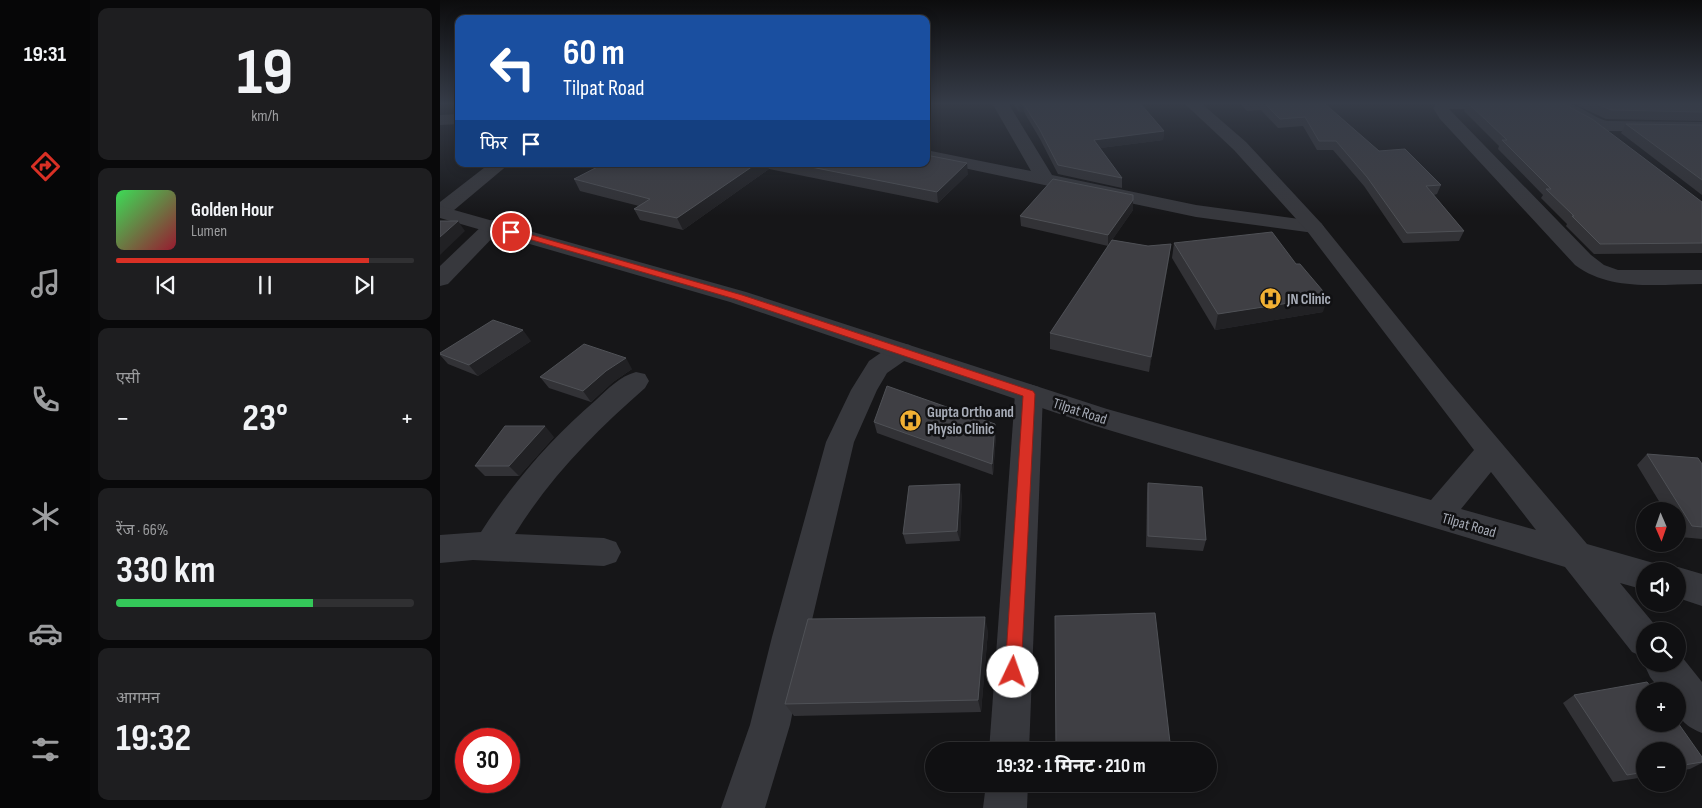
<!DOCTYPE html>
<html lang="hi">
<meta charset="utf-8">
<style>
body{margin:0;font-family:"Sofia Sans Condensed","Noto Sans Devanagari",sans-serif;background:#1e1e20;color:#f1f3f6;height:100vh;display:flex;flex-direction:column;font-size:19px;white-space:nowrap}
*{box-sizing:border-box;margin:0}
p{font-size:16px;color:#9c9d9f}
.icon{flex:none;width:28px;height:28px;fill:none;stroke:currentColor;stroke-width:2;stroke-linecap:round;stroke-linejoin:round}
.map{position:relative;flex:1;overflow:hidden}
.sheet{display:flex;flex-direction:column;gap:8px;padding:8px;background:#09090a;width:350px}
.sheet>*{flex:none}
.hud{position:absolute;left:15px;top:15px;width:475px;height:152px;border-radius:10px;box-shadow:0 2px 12px #0003,0 0 0 1px #303032;background:#1a4fa0;color:#fff;overflow:hidden}
.needle{width:32px;rotate:178deg}
.buttons{position:absolute;left:1196px;top:502px;display:grid;gap:10px}
.buttons a{display:grid;place-items:center;width:50px;height:50px;border-radius:50%;background:#101012;box-shadow:0 2px 12px #0003,0 0 0 1px #303032;font-size:25px}
.speed{position:absolute;left:15px;top:728px;display:flex;gap:10px;font-size:25px;font-weight:700;text-align:center}
.speed>*{display:grid;place-content:center;width:65px;height:65px;border-radius:50%;background:#101012;box-shadow:0 2px 12px #0003,0 0 0 1px #303032;line-height:1}
.speed .limit{border:8px solid #d22;background:#fff;color:#111}
.pin{position:absolute;display:grid;place-items:center;width:42px;height:42px;color:#fff;margin:-21px;border:2px solid #fff;border-radius:50%;box-shadow:0 1px 5px #0007}
.me{position:absolute;width:55px;margin:-28px;rotate:3deg;stroke-linejoin:round;filter:drop-shadow(0 0 4px #0008)}
.turn{display:flex;align-items:center;gap:18px;height:105px;padding:0 25px;font-size:22px}
.turn .icon{width:65px;height:65px;stroke-width:2.5}
.turn b{display:block;font-size:35px;line-height:42px}
.then{display:flex;align-items:center;height:48px;padding:0 25px;background:#0003;gap:10px;font-size:19px}
.big{font-size:38px;font-weight:700;line-height:1.1}
.sheet .tile{flex:1;display:flex;flex-direction:column;justify-content:center;gap:8px;min-width:0;padding:0 18px;border-radius:10px;background:#1e1e20}
.sheet .dial{align-items:center;gap:0}
.dial b{font-size:65px;line-height:1}
.song{display:flex;align-items:center;gap:15px}
.cover{width:60px;height:60px;border-radius:8px;background:linear-gradient(135deg,hsl(130 70% 55%),hsl(350 70% 35%))}
.played{height:5px;border-radius:2px;background:linear-gradient(90deg,#d93025 85%,#303032 85%)}
.keys{display:flex;justify-content:space-around;direction:ltr}
.heat{display:flex;justify-content:space-between;align-items:center;font-size:28px;direction:ltr}
.charge{height:8px;border-radius:4px;background:linear-gradient(90deg,#34c759 66%,#303032 0)}
.trip{position:absolute;left:485px;top:742px;width:292px;height:50px;border-radius:25px;background:#101012;box-shadow:0 2px 12px #0003,0 0 0 1px #303032;font-weight:700;line-height:50px;text-align:center}
main{display:flex;flex:1;min-height:0}
.tab-bar{display:flex;flex-direction:column;width:90px;justify-content:space-around;align-items:center;background:#060607;color:#9c9d9f}
.tab-bar .icon{width:35px;height:35px}
.tab-bar .selected{color:#d93025}
.tab-bar b{font-size:22px;color:#f1f3f6}
.map>svg:first-child{display:block}
</style>
<main>
<nav class="tab-bar">
<b>19:31</b>
<svg class="icon selected" aria-label="directions" viewBox="0 0 24 24"><path d="M12 3l9 9-9 9-9-9zM9 14v-3h6M13 9l2 2-2 2"/></svg>
<svg class="icon" aria-label="music" viewBox="0 0 24 24"><path d="M9 18V5l10-2v13"/><circle cx="6" cy="18" r="3"/><circle cx="16" cy="16" r="3"/></svg>
<svg class="icon" aria-label="phone" viewBox="0 0 24 24"><path d="M5 4h4l2 5-3 2q2 4 5 5l2-3 5 2v4C11 20 4 13 5 4z"/></svg>
<svg class="icon" aria-label="climate" viewBox="0 0 24 24"><path d="M12 3v18M4 7l16 10M4 17L20 7"/></svg>
<svg class="icon" aria-label="car" viewBox="0 0 24 24"><path d="M5 17H2v-5l4-1 3-4h7l3 4 3 1v5h-3M9 17h6M6 11h13"/><circle cx="7" cy="17" r="2"/><circle cx="17" cy="17" r="2"/></svg>
<svg class="icon" aria-label="filters" viewBox="0 0 24 24"><path d="M4 7h16M4 17h16"/><circle cx="9" cy="7" r="2"/><circle cx="15" cy="17" r="2"/></svg>
</nav>
<section class="sheet">
<div class="tile dial"><b>19</b><p>km/h</p></div>
<div class="tile">
<div class="song"><i class="cover"></i><div><b>Golden Hour</b><p>Lumen</p></div></div>
<div class="played"></div>
<div class="keys"><svg class="icon" aria-label="previous" viewBox="0 0 24 24"><path d="M18 5L8 12l10 7zM5 5v14"/></svg><svg class="icon" aria-label="pause" viewBox="0 0 24 24"><path d="M8 5v14M16 5v14"/></svg><svg class="icon" aria-label="next" viewBox="0 0 24 24"><path d="M6 5l10 7-10 7zM19 5v14"/></svg></div>
</div>
<div class="tile"><p>एसी</p>
<div class="heat"><a>−</a><b class="big">23°</b><a>+</a></div>
</div>
<div class="tile"><p>रेंज · 66%</p><b class="big">330 km</b><div class="charge"></div></div>
<div class="tile"><p>आगमन</p><b class="big">19:32</b></div>
</section>
<div class="map">
<svg width="1262" height="808" viewBox="0 0 1262 808">
<rect width="100%" height="100%" fill="#161618"/>
<g fill="none" stroke-linecap="round" stroke-linejoin="round">
<g fill="#37383d" fill-rule="evenodd">
<path d="M552,103H568L612,175L756,205L874,221L881,223L884,227L881,231L874,233L756,217L486,160V150L591,171Z"/>
<path d="M997,103H1072L1071,107L1065,109H1009L1151,255L1164,265L1178,270H1262V284C1219,284 1171,292 1135,265L1000,119L993,108Z"/>
<path d="M1121,103C1140,103 1149,116 1167,121L1262,122V132L1166,131L1146,126L1121,109L1119,106Z"/>
<path d="M19,114V124L0,125V115Z"/>
<path d="M49,164H69L7,216L0,218V202Z"/>
<path d="M53,220L60,222L63,226L60,230L8,284L0,286V266L46,222Z"/>
<path d="M461,343L470,345L474,351L470,357L447,373L437,390L414,442L368,637L350,725L325,808H281L310,725L332,637L386,442L411,390L429,361L452,345Z"/>
<path d="M196,372L205,374L209,381L205,388C156,431 110,477 75,534L164,538L176,542L181,552L176,562L164,566L33,560L0,563V535L41,532C73,482 111,439 156,400C168,389 180,376 196,372Z"/>
<path d="M589,384L599,387L603,394L589,751H549L575,394L579,387Z"/>
<path d="M546,784H588L587,808H543Z"/>
</g>
<g fill="#37383d" fill-rule="evenodd">
<path d="M744,103H761L806,142L881,223L1008,380L1147,544L1217,564L1220,571H1205V590L1180,583L1220,631H1205V658L1192,652L1125,567L652,425L290,302L0,218V206L306,292L667,409L991,500L1034,450L867,231L794,150ZM1051,472L1096,530L1021,509Z"/>
<path d="M1238,567L1262,574V606L1238,598V571H1228Z"/>
<path d="M1238,652L1262,682V733C1238,723 1238,716 1238,691H1221L1210,677L1204,664L1205,662V664H1238Z"/>
</g>
</g>
<g fill="#323236">
<path d="M573,103H700L724,131L723,140L660,148L682,178V188L618,174L600,139L584,112H579Z"/>
<path d="M799,103H884L939,151L1001,185L997,194L994,195L1024,231L1019,241L963,243L924,186L893,150H877L863,126L838,128L821,110L807,111Z"/>
<path d="M1027,103L1262,202V253L1154,254L1126,226L1127,224L1101,198L1103,195L1058,149L1059,146L1024,111Z"/>
<path d="M1140,103H1262V121L1166,119L1138,106Z"/>
<path d="M1186,124L1262,125V195L1181,133Z"/>
<path d="M163,164H486L528,174L498,203L329,169L243,230L200,220L194,209L199,206L140,191L134,179Z"/>
<path d="M693,210L672,240L708,246L731,244L729,259L709,372L610,349V333L668,246L581,226L580,216Z"/>
<path d="M734,243L883,312L775,330L732,258Z"/>
<path d="M91,341L38,376L8,364L0,355V353Z"/>
<path d="M192,369L173,382L151,402L109,388L100,377Z"/>
<path d="M434,422L556,435L553,475L437,433Z"/>
<path d="M114,437L79,476H45L35,466Z"/>
<path d="M1207,454L1262,464V539L1240,537L1238,532V511H1225L1197,465Z"/>
<path d="M708,483L766,540L763,551L706,547L707,493Z"/>
<path d="M522,495L520,541L466,544L463,534Z"/>
<path d="M548,631L541,712L354,716L345,704Z"/>
<path d="M1134,695L1262,757V763L1250,769L1238,771V751H1205V777L1173,782L1123,703Z"/>
</g>
<g fill="#212124">
<path d="M583,103L584,112H579L578,104Z"/>
<path d="M724,131L723,140L653,149L654,140Z"/>
<path d="M527,163L528,174L498,203L497,192Z"/>
<path d="M316,164H327L329,169L243,230L237,218Z"/>
<path d="M693,200V210L668,246V235Z"/>
<path d="M18,221L25,231L0,255V237Z"/>
<path d="M731,244L729,259L709,372L711,357Z"/>
<path d="M888,297L883,312L775,330L778,314Z"/>
<path d="M83,330L91,341L38,376L29,365Z"/>
<path d="M186,358L192,369L173,382L151,402L143,391L166,371Z"/>
<path d="M555,424L556,435L553,475L552,464Z"/>
<path d="M105,426L114,437L79,476L69,466Z"/>
<path d="M520,484L522,495L520,541L517,531Z"/>
<path d="M545,617L548,631L541,712L538,700Z"/>
</g>
<g fill="#3f3f44" stroke="#4f5156">
<path d="M578,103H700L724,131L654,140L682,178L618,165L600,130L583,103L578,104Z"/>
<path d="M824,103H884L939,151L965,149L1001,185L986,186L1024,231L967,233L927,177L896,141H879L865,117L840,119Z"/>
<path d="M1028,103H1122L1152,119L1262,202V243L1160,244L1132,216H1134L1106,189H1111L1062,140H1067Z"/>
<path d="M1155,103H1262V112L1171,110Z"/>
<path d="M1186,124L1262,125V180Z"/>
<path d="M486,155L527,163L497,192L356,164H486Z"/>
<path d="M163,164H316L237,218L194,209L210,199L134,179Z"/>
<path d="M613,179L693,195V200L668,235L580,216Z"/>
<path d="M0,221H18L0,237Z"/>
<path d="M832,232L856,264H860L888,297L778,314L734,243Z"/>
<path d="M672,240L708,246L731,244L711,357L610,333Z"/>
<path d="M53,320L83,330L29,365L0,354V353Z"/>
<path d="M144,344L186,358L166,371L143,391L100,377Z"/>
<path d="M447,386L555,424L552,464L434,422Z"/>
<path d="M65,426H105L69,466H35Z"/>
<path d="M1207,454L1258,458L1262,464V527L1252,526Z"/>
<path d="M708,483L762,487L766,540L708,536Z"/>
<path d="M520,484L517,531L463,534L469,486Z"/>
<path d="M715,613L731,751H616L615,616Z"/>
<path d="M545,617L538,700L345,704L368,619Z"/>
<path d="M1207,682L1214,691H1205V724L1238,723L1262,757V762L1238,766V751H1205V772L1187,775L1134,695Z"/>
</g>
<linearGradient id="sky" x2="0" y2="1"><stop stop-color="#0c0c0d"/><stop offset="0.48" stop-color="#363c48"/><stop offset="1" stop-color="#363c48" stop-opacity="0"/></linearGradient>
<rect width="1262" height="216" fill="url(#sky)"/>
<path fill="#d93025" stroke="#8d1f18" d="M71,229L302,295L593,391L595,394L581,672L579,677L573,680L568,677L565,672L583,396L295,299L68,233L67,232Z"/>
<defs>
<symbol id="hospital-disc" viewBox="-11 -11 22 22"><circle r="9.5" fill="#f2b134" stroke="#111113"/><path d="M-5-5h3v3.5h4V-5h3V5h-3V1.5h-4V5h-3Z" fill="#111"/></symbol>
</defs>
<g fill-rule="evenodd">
<use href="#hospital-disc" x="818" y="286" width="25" height="25"/>
<use href="#hospital-disc" x="458" y="408" width="25" height="25"/>
</g>
<g text-anchor="middle" stroke-width="5" stroke-linejoin="round" paint-order="stroke">
<g font-size="15" font-weight="bold" fill="#a8adb8" stroke="#111113" text-anchor="start">
<text x="847" y="304">JN Clinic</text>
<text x="487" y="417">Gupta Ortho and<tspan x="487" dy="17">Physio Clinic</tspan></text>
</g>
<g font-size="15" fill="#a8adb8" stroke="#111113">
<text transform="translate(640 411) rotate(18)" y="5">Tilpat Road</text>
<text transform="translate(1029 525) rotate(16)" y="5">Tilpat Road</text>
</g>
</g>
</svg>
<div class="buttons">
<a><svg class="needle" viewBox="-14 -14 28 28"><path d="M0-13l5 13h-10z" fill="#e53935"/><path d="M0 13l5-13h-10z" fill="#9c9d9f"/></svg></a>
<a><svg class="icon" aria-label="sound" viewBox="0 0 24 24"><path d="M4 9h4l5-4v14l-5-4H4zM17 9q2 3 0 6"/></svg></a>
<a><svg class="icon" aria-label="search" viewBox="0 0 24 24"><circle cx="10" cy="10" r="6"/><path d="M15 15l6 6"/></svg></a>
<a>+</a>
<a>−</a>
</div>
<div class="speed"><div class="limit">30</div></div>
<div class="pin" style="left:71px;top:232px;background:#d93025"><svg class="icon" aria-label="arrive" viewBox="0 0 24 24"><path d="M6 21V4h12l-3 4 3 4H6"/></svg></div>
<svg class="me" style="left:573px;top:672px" viewBox="-20 -20 40 40"><circle r="19" fill="#fff"/><path d="M0-13L10 11 0 6-10 11z" fill="#d93025"/></svg>
<div class="trip">19:32 · 1 मिनट · 210 m</div>
<div class="hud">
<div class="turn"><svg class="icon" aria-label="left" viewBox="0 0 24 24"><path d="M17 20v-9H6M10 6l-5 5 5 5"/></svg><div><b>60 m</b>Tilpat Road</div></div>
<div class="then">फिर<svg class="icon" aria-label="arrive" viewBox="0 0 24 24"><path d="M6 21V4h12l-3 4 3 4H6"/></svg></div>
</div>
</div>
</main>
